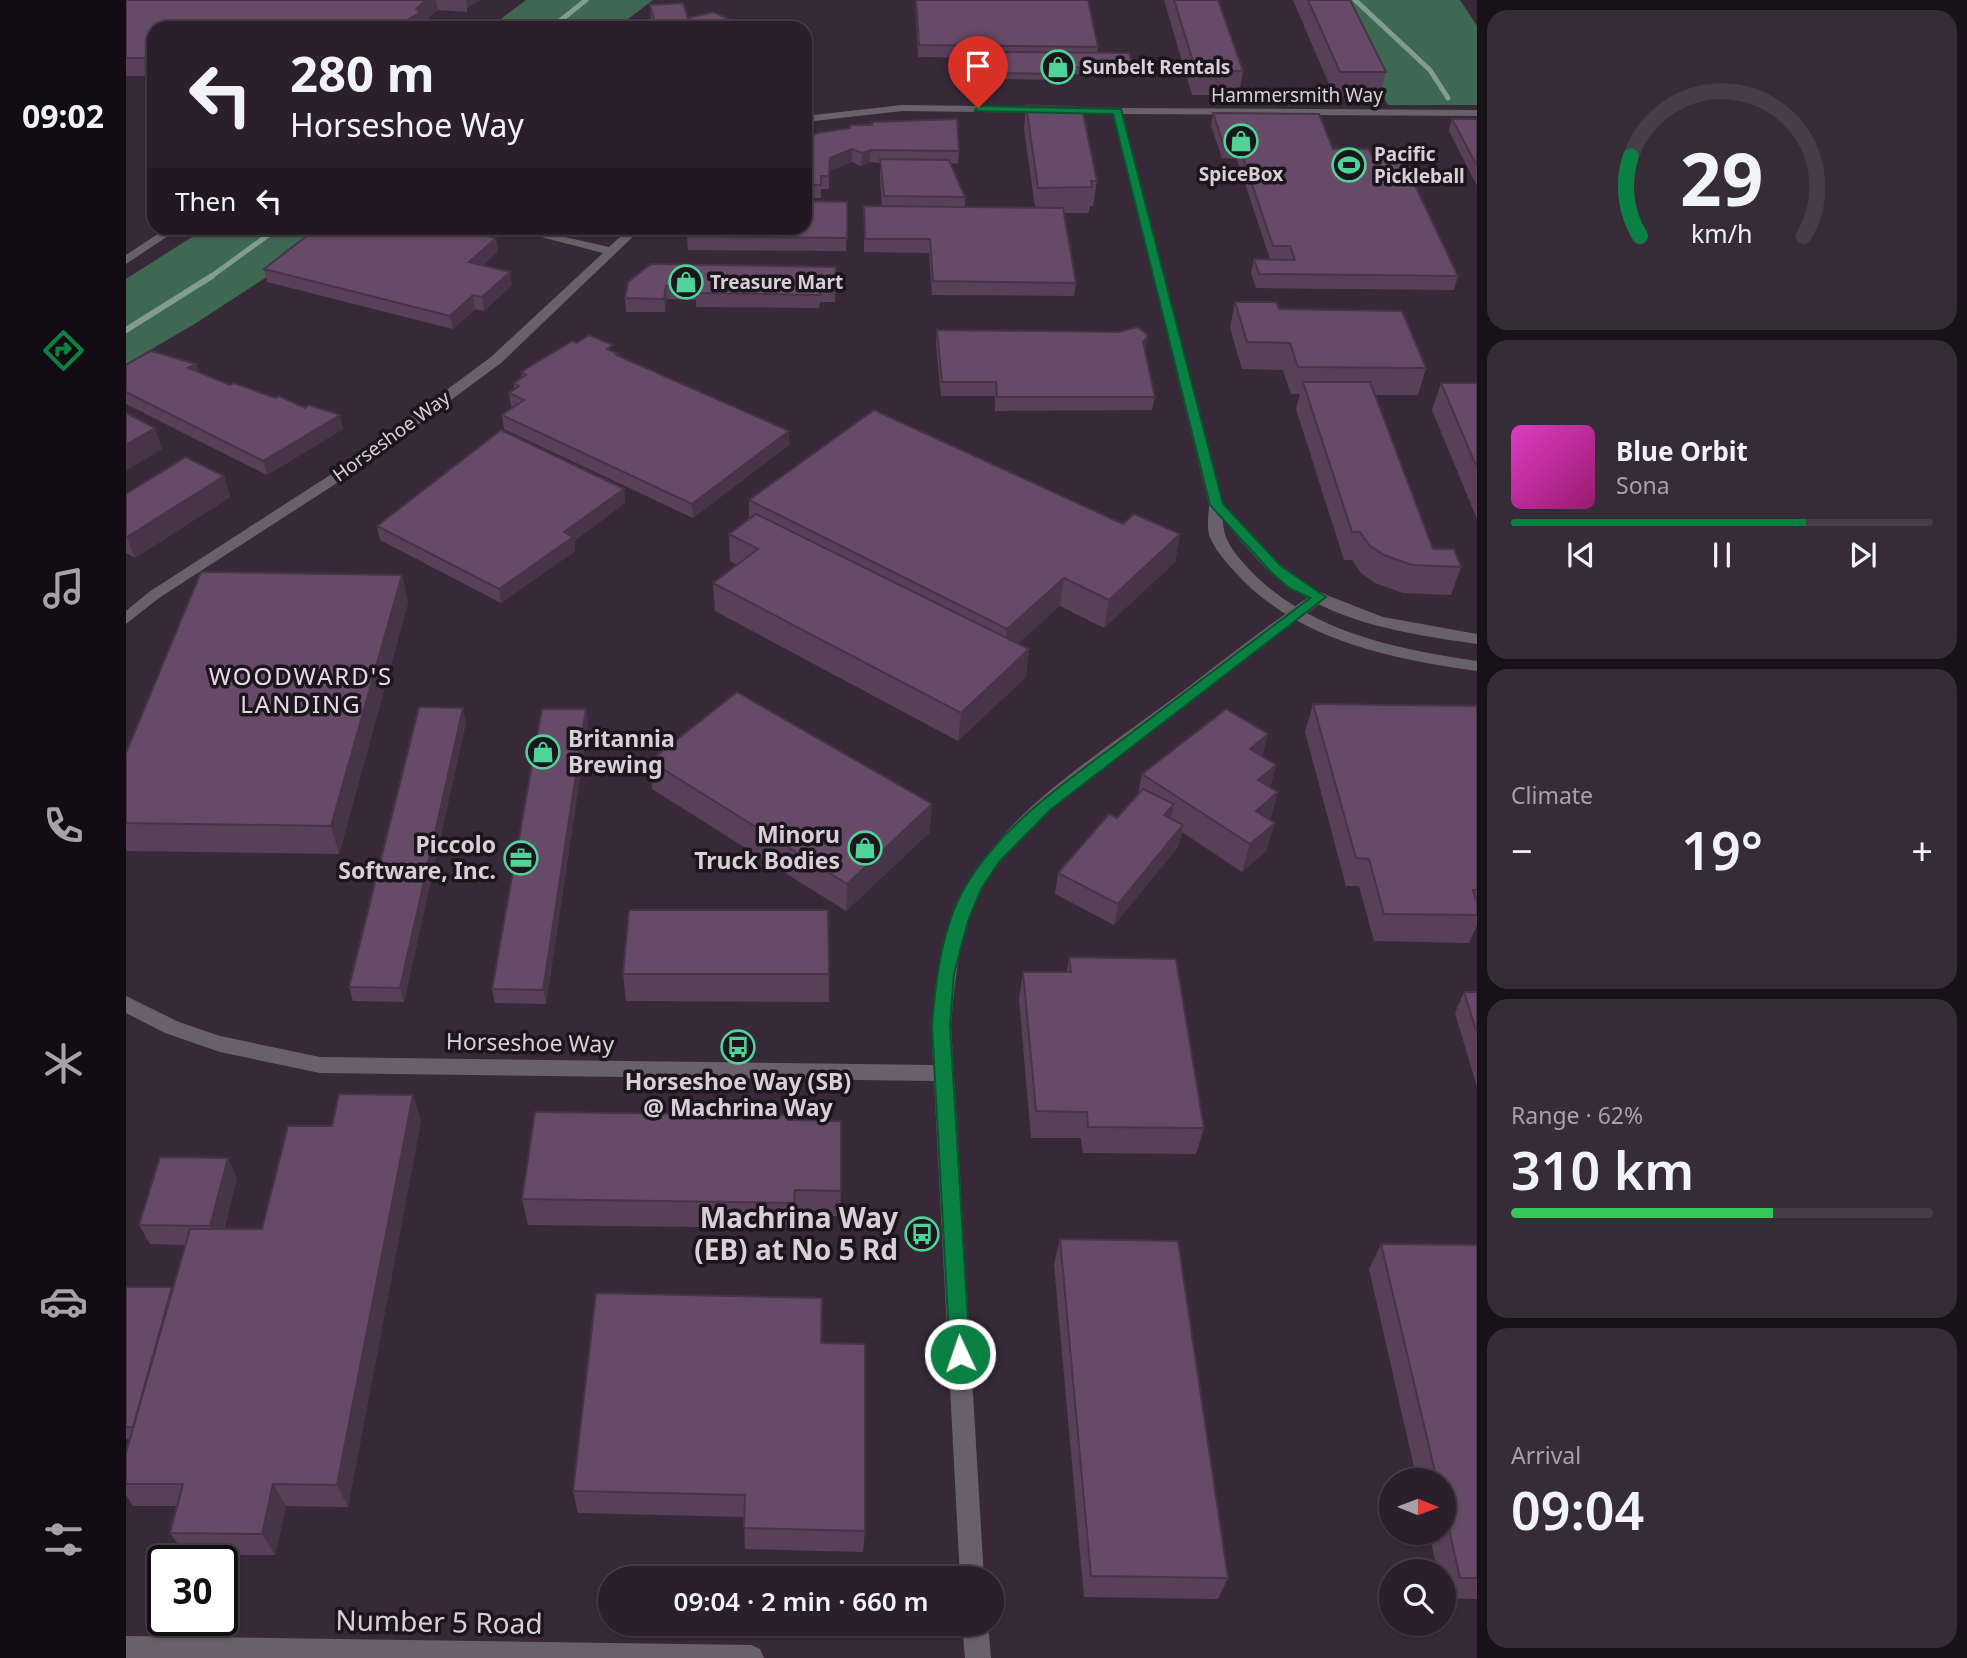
<!DOCTYPE html>
<meta charset="utf-8">
<style>
body{margin:0;font-family:"Noto Sans",sans-serif;background:#362c37;color:#f1f3f6;height:100vh;display:flex;flex-direction:column;font-size:26px;white-space:nowrap}
*{box-sizing:border-box;margin:0}
p{font-size:23px;color:#a5a2a9}
.icon{flex:none;width:38px;height:38px;fill:none;stroke:currentColor;stroke-width:2;stroke-linecap:round;stroke-linejoin:round}
.map{position:relative;flex:1;overflow:hidden}
.panel{display:flex;flex-direction:column;gap:10px;padding:10px;background:#171118;width:490px}
.panel>*{flex:none}
.top-card{position:absolute;left:21px;top:21px;width:665px;height:214px;border-radius:21px;box-shadow:0 2px 5px #0004,0 0 0 2px #463d47;background:#2a1f2b;color:#f1f3f6;overflow:hidden}
.needle{width:46px;rotate:91deg}
.fabs{position:absolute;left:1253px;top:1468px;display:grid;gap:14px}
.fabs a{display:grid;place-items:center;width:77px;height:77px;border-radius:50%;background:#2a1f2b;box-shadow:0 2px 5px #0004,0 0 0 2px #463d47;font-size:35px}
.speed{position:absolute;left:21px;top:1545px;display:flex;gap:14px;font-size:35px;font-weight:700;text-align:center}
.speed>*{display:grid;place-content:center;width:91px;height:91px;border-radius:50%;background:#2a1f2b;box-shadow:0 2px 5px #0004,0 0 0 2px #463d47;line-height:1}
.speed .limit{border:4px solid #111;border-radius:10px;background:#fff;color:#111}
.pin{position:absolute;display:grid;place-items:center;width:60px;height:60px;color:#fff;margin:-72px -30px;border-radius:50% 50% 50% 0;rotate:-45deg;box-shadow:0 0 7px #0007}
.pin .icon{rotate:45deg}
.me{position:absolute;width:77px;margin:-38px;rotate:357deg;stroke-linejoin:round;filter:drop-shadow(0 0 5px #0008)}
.turn{display:flex;align-items:center;gap:24px;height:147px;padding:0 28px;font-size:32px}
.turn .icon{width:91px;height:91px;stroke-width:2.5}
.turn b{display:block;font-size:49px;line-height:60px}
.then{display:flex;align-items:center;height:66px;padding:0 28px;background:#0003;gap:14px;font-size:26px}
.big{font-size:52px;font-weight:600;line-height:1.1}
.panel .widget{flex:1;display:flex;flex-direction:column;justify-content:center;gap:10px;min-width:0;padding:0 24px;border-radius:21px;background:#362c37}
.panel .dial{align-items:center;gap:0}
.dial svg{height:182px;overflow:visible;fill:none;stroke:#463d47;stroke-width:7;stroke-linecap:round;text-anchor:middle}
.dial text{fill:#f1f3f6;stroke:none}
.song{display:flex;align-items:center;gap:21px}
.cover{width:84px;height:84px;border-radius:10px;background:linear-gradient(135deg,hsl(310 70% 55%),hsl(320 70% 35%))}
.played{height:7px;border-radius:4px;background:linear-gradient(90deg,#0b8043 70%,#463d47 70%)}
.keys{display:flex;justify-content:space-around;direction:ltr}
.heat{display:flex;justify-content:space-between;align-items:center;font-size:38px;direction:ltr}
.charge{height:10px;border-radius:5px;background:linear-gradient(90deg,#34c759 62%,#463d47 0)}
.trip{position:absolute;left:472px;top:1566px;width:406px;height:70px;border-radius:35px;background:#2a1f2b;box-shadow:0 2px 5px #0004,0 0 0 2px #463d47;font-weight:600;line-height:70px;text-align:center}
main{display:flex;flex:1;min-height:0}
.tab-bar{display:flex;flex-direction:column;width:126px;justify-content:space-around;align-items:center;background:#110c11;color:#a5a2a9}
.tab-bar .icon{width:49px;height:49px}
.tab-bar .selected{color:#0b8043}
.tab-bar b{font-size:32px;color:#f1f3f6}
.map>svg:first-child{display:block}
</style>
<main>
<nav class="tab-bar">
<b>09:02</b>
<svg class="icon selected" aria-label="directions" viewBox="0 0 24 24"><path d="M12 3l9 9-9 9-9-9zM9 14v-3h6M13 9l2 2-2 2"/></svg>
<svg class="icon" aria-label="music" viewBox="0 0 24 24"><path d="M9 18V5l10-2v13"/><circle cx="6" cy="18" r="3"/><circle cx="16" cy="16" r="3"/></svg>
<svg class="icon" aria-label="phone" viewBox="0 0 24 24"><path d="M5 4h4l2 5-3 2q2 4 5 5l2-3 5 2v4C11 20 4 13 5 4z"/></svg>
<svg class="icon" aria-label="climate" viewBox="0 0 24 24"><path d="M12 3v18M4 7l16 10M4 17L20 7"/></svg>
<svg class="icon" aria-label="car" viewBox="0 0 24 24"><path d="M5 17H2v-5l4-1 3-4h7l3 4 3 1v5h-3M9 17h6M6 11h13"/><circle cx="7" cy="17" r="2"/><circle cx="17" cy="17" r="2"/></svg>
<svg class="icon" aria-label="filters" viewBox="0 0 24 24"><path d="M4 7h16M4 17h16"/><circle cx="9" cy="7" r="2"/><circle cx="15" cy="17" r="2"/></svg>
</nav>
<div class="map">
<svg width="1351" height="1658" viewBox="0 0 1351 1658">
<rect width="100%" height="100%" fill="#382939"/>
<g fill="#3f6853">
<path d="M400,0H527L490,28H363Z"/>
<path d="M1210,0H1334L1351,26V105H1262Z"/>
<path d="M80,228H216L70,323L0,364V279Z"/>
</g>
<g fill="none" stroke-linecap="round" stroke-linejoin="round">
<g stroke="#829c8f" stroke-width="5">
<path d="M1229,0L1304,70L1322,98"/>
<path d="M425,28L460,0"/>
<path d="M83,278L152,228"/>
</g>
<path stroke="#829c8f" stroke-width="6" d="M0,330L86,276"/>
<g fill="#696169" fill-rule="evenodd">
<path d="M776,105L991,108L996,111L991,114L776,111L679,122V116Z"/>
<path d="M41,228H54L0,264V255Z"/>
<path d="M380,228H399L483,247L504,228H516L375,363L228,472L33,598L0,624V611L23,592L218,466L365,357L477,253Z"/>
<path d="M1194,592L1199,594L1202,597L1199,600C1143,640 1089,684 1033,726C970,774 895,818 855,891C833,931 829,980 825,1025L858,1578H834L808,1081L194,1073L94,1052L39,1033L0,1013V996L53,1022L94,1036L194,1057L807,1065C796,850 915,799 1065,685C1096,661 1127,637 1158,615C1169,607 1181,596 1194,592Z"/>
<path d="M836,1624H862L865,1658H839Z"/>
<path d="M0,1636L625,1645L634,1649L638,1658H0Z"/>
</g>
<path fill="#696169" fill-rule="evenodd" d="M991,108L1351,110V116L997,114L1097,504L1150,561L1190,591L1257,617L1351,634V644C1282,634 1204,623 1149,576C1129,559 1114,539 1097,520C1097,540 1108,552 1121,567C1180,631 1268,649 1351,661V671C1264,659 1170,640 1109,572C1100,562 1089,550 1084,537C1080,527 1083,515 1083,505L986,111Z"/>
</g>
<g fill="#584059">
<path d="M0,0H355L341,8V12L312,10L295,24L28,28V76H0Z"/>
<path d="M789,0H962L972,47L971,53L1007,68L1006,75L926,74V80L878,79L876,58L792,57Z"/>
<path d="M1038,0H1092L1117,71L1113,95H1066Z"/>
<path d="M1167,0H1224L1260,72L1254,97L1208,96Z"/>
<path d="M524,5L562,18L624,28H516V25L525,21Z"/>
<path d="M900,105L971,181L967,206H964L963,213H938L950,283L948,296L806,295L803,253L738,252V206H756L754,178V163L744,162L735,166L726,162L703,171V189H695V198H687V201L721,202L720,251L562,250L561,236L679,228V138L833,151L832,164L824,163L839,197V207H909L898,129Z"/>
<path d="M1087,113L1207,149L1246,156L1332,276L1328,290L1130,288L1125,273L1128,259H1144L1111,159L1096,158L1085,126Z"/>
<path d="M1326,119H1351V186L1323,131Z"/>
<path d="M232,230L372,251L357,265L386,285L358,311L349,309L327,329L141,282L138,269Z"/>
<path d="M710,267L709,302H694L693,308L570,307V300L541,299L539,312H500L499,298L502,282Z"/>
<path d="M1109,302L1153,309L1300,368L1292,395H1249L1307,549L1335,567L1325,595L1277,593L1249,583L1235,573L1226,560H1218L1170,409L1174,394H1165L1157,370L1116,369L1104,328Z"/>
<path d="M811,330L1020,348L1019,350L1029,397L1026,410L869,411V396H815L810,344Z"/>
<path d="M488,352L493,357L663,431V445L567,518L378,429L376,415L387,407L385,406L383,393L388,389V383L396,378L395,372Z"/>
<path d="M0,365L73,373L104,385L179,408L217,429L141,475L0,404Z"/>
<path d="M1315,383H1351V519L1306,410Z"/>
<path d="M98,476L104,497L9,558L0,553V494Z"/>
<path d="M498,489L499,503L448,541L449,551L375,603L254,540L251,526Z"/>
<path d="M623,500L997,524L1054,534L1049,562L978,628L934,606L892,643L903,649L900,677L832,741L589,611L587,583L611,565L604,561L603,534L623,518Z"/>
<path d="M276,575L282,603L213,854L0,851V753Z"/>
<path d="M1187,704L1351,706V925L1343,943L1248,941L1233,886H1220L1179,732Z"/>
<path d="M460,709L462,724L420,1004L369,1003L366,989Z"/>
<path d="M340,722L278,1002L227,1001L223,987Z"/>
<path d="M1142,734L1136,757L1150,765L1144,787L1152,792L1144,820L1149,823L1140,851L1116,872L1056,832L1052,847L988,925L929,894L932,873L991,818L1012,794L1016,774Z"/>
<path d="M524,761L804,832L720,911L526,789Z"/>
<path d="M943,957L1078,1128L1070,1154L957,1153L955,1138H905L893,999L897,972H941Z"/>
<path d="M497,974H703V1002L500,1001Z"/>
<path d="M1338,992H1351V1087L1329,1013Z"/>
<path d="M662,1120L715,1191L714,1216H669L668,1228L402,1225L396,1199Z"/>
<path d="M295,1121L222,1507L160,1506L149,1555H60L44,1533L51,1506H7L0,1495V1453L4,1439H0V1287H46L47,1289L60,1245L24,1244L13,1225L111,1178L98,1229H136L206,1126Z"/>
<path d="M934,1239L1102,1578L1092,1599L958,1597L928,1264Z"/>
<path d="M1255,1244L1351,1245V1599L1318,1598V1572H1312L1303,1533H1318V1480H1291L1243,1269Z"/>
<path d="M695,1343L739,1531L737,1552L619,1549L618,1517L452,1513L447,1491Z"/>
</g>
<g fill="#473448">
<path d="M300,0H310L312,10L295,24L296,28H266Z"/>
<path d="M340,0H355L341,8Z"/>
<path d="M684,54V78L679,80V56Z"/>
<path d="M726,149V162L703,171L704,158Z"/>
<path d="M745,150L744,162L735,166L736,153Z"/>
<path d="M370,238L372,251L345,275L343,262Z"/>
<path d="M384,272L386,285L358,311L356,297Z"/>
<path d="M540,286L541,299L539,312L538,299Z"/>
<path d="M347,295L349,309L327,329L324,316Z"/>
<path d="M1022,335L1020,348L1015,356L1017,342Z"/>
<path d="M70,364L74,378L62,368Z"/>
<path d="M214,415L217,429L141,475L137,461Z"/>
<path d="M29,428L36,449L0,471V445Z"/>
<path d="M663,431V445L567,518L566,504Z"/>
<path d="M98,476L104,497L9,558L1,537Z"/>
<path d="M498,489L499,503L448,541L449,551L375,603L373,589L438,532Z"/>
<path d="M1054,534L1049,562L978,628L983,600Z"/>
<path d="M276,575L282,603L213,854L205,826Z"/>
<path d="M938,578L934,606L877,657L881,629Z"/>
<path d="M903,649L900,677L832,741L835,713Z"/>
<path d="M337,708L340,722L278,1002L274,988Z"/>
<path d="M460,709L462,724L420,1004L417,990Z"/>
<path d="M1142,734L1135,762L1124,749Z"/>
<path d="M1150,765L1142,793L1132,780Z"/>
<path d="M1152,792L1144,820L1130,811Z"/>
<path d="M806,804L804,832L720,911L721,884Z"/>
<path d="M1048,804L1043,825L1038,815Z"/>
<path d="M1149,823L1140,851L1116,872L1124,844Z"/>
<path d="M1057,825L1052,847L988,925L992,904Z"/>
<path d="M287,1095L295,1121L222,1507L211,1485Z"/>
<path d="M102,1158L111,1178L93,1245L84,1226Z"/>
<path d="M147,1484L160,1506L149,1555L136,1534Z"/>
</g>
<g fill="#664a67" stroke="#473448" stroke-width="2">
<path d="M0,0H300L290,9L294,13L266,28H28V58H0Z"/>
<path d="M790,0H962L972,47L793,45Z"/>
<path d="M1048,0H1092L1117,71H1070Z"/>
<path d="M1182,0H1224L1260,72H1214Z"/>
<path d="M557,3L562,18L587,12L624,28H524L516,25L528,20L524,5Z"/>
<path d="M876,52L1003,53L1007,68L925,67L926,74L879,73Z"/>
<path d="M900,105L951,107L952,113H957L971,181H965L966,187L912,188Z"/>
<path d="M1087,113L1193,114L1207,149H1243L1246,156H1275L1332,276L1133,274L1128,259L1169,260L1164,246H1147L1113,146H1098Z"/>
<path d="M831,119L833,151L745,150L736,153L726,149L704,158L703,176H695V185H687L686,196H679V138L692,133L724,128V125H746V122Z"/>
<path d="M1326,119H1351V166Z"/>
<path d="M754,159L823,160L839,197L758,196Z"/>
<path d="M679,201L721,202V238L561,236L562,228H679Z"/>
<path d="M738,206L937,208L950,283L807,281L804,239H739Z"/>
<path d="M191,228H221L232,230L236,228H326L370,238L343,262L384,272L356,297L347,295L324,316L138,269Z"/>
<path d="M525,264L710,267L709,288H694V295L569,293L570,286H540L538,299L499,298L502,282Z"/>
<path d="M1109,302H1150L1153,309L1276,311L1300,368L1172,367L1164,343L1121,342Z"/>
<path d="M1011,327L1022,335L1017,342L1029,397H871L870,382H816L811,330L994,332Z"/>
<path d="M463,335L487,345L481,349L492,354L490,355L663,431L566,504L376,415L398,400L383,393L393,386L388,383L400,375L395,372L446,341L451,343Z"/>
<path d="M25,351L70,364L62,368L104,385L108,383L149,398L153,396L179,408L183,405L214,415L137,461L0,392V365Z"/>
<path d="M1177,382H1244L1307,549H1328L1335,567L1286,565L1258,555L1243,545L1234,532H1226Z"/>
<path d="M1315,383H1351V468Z"/>
<path d="M748,410L997,524L1008,514L1054,534L983,600L938,578L881,629L623,500Z"/>
<path d="M0,413L29,428L0,445Z"/>
<path d="M375,430L498,489L438,532L447,537L373,589L251,526Z"/>
<path d="M60,457L98,476L1,537L0,536V494Z"/>
<path d="M630,514L903,649L835,713L587,583L632,549L603,534Z"/>
<path d="M75,572L276,575L205,826L0,823V753Z"/>
<path d="M611,692L806,804L721,884L524,761Z"/>
<path d="M1187,704L1351,706V890H1347L1351,902V915L1258,914L1243,859L1230,858Z"/>
<path d="M293,707L337,708L274,988L223,987Z"/>
<path d="M416,709H460L417,990L366,989Z"/>
<path d="M1100,709L1142,734L1124,749L1150,765L1132,780L1152,792L1130,811L1149,823L1124,844L1016,774Z"/>
<path d="M1017,789L1048,804L1038,815L1057,825L992,904L932,873L983,814L991,818Z"/>
<path d="M503,910H702L703,974H497Z"/>
<path d="M943,957L1050,959L1078,1128L962,1127L961,1112L910,1111L897,972H945Z"/>
<path d="M1338,992H1351V1033Z"/>
<path d="M213,1094L287,1095L211,1485L147,1484L136,1534L44,1533L57,1484H0V1453L64,1229H136L162,1126H206Z"/>
<path d="M409,1112L662,1115V1120L715,1121V1191L669,1190L668,1203L396,1199Z"/>
<path d="M34,1157L102,1158L84,1226L13,1225Z"/>
<path d="M934,1239L1052,1241L1102,1578L965,1576Z"/>
<path d="M1255,1244L1351,1245V1578H1334L1318,1507V1480H1311Z"/>
<path d="M0,1287H46L7,1427H0Z"/>
<path d="M470,1293L696,1298L695,1343L739,1344V1531L618,1528L619,1495L447,1491Z"/>
</g>
<path fill="#0b8043" stroke="#07532c" stroke-width="2" d="M852,106L995,109L1097,504L1155,566L1200,597L924,810L873,862L855,889L842,921L828,974L824,1025L844,1354L841,1361L834,1364L827,1361L824,1354L806,1025C810,978 816,924 842,882C881,820 944,779 1001,736C1062,690 1123,644 1184,598L1163,588L1145,572L1084,505L987,114L849,111Z"/>
<defs>
<symbol id="shop-ring" viewBox="-11 -11 22 22"><circle r="9.5" fill="#1b151c" stroke="#50d398" stroke-width="1.5"/><path d="M-5-2.5h2.3a2.7 3.5 0 0 1 5.4 0H5L5.5 6h-11ZM-1.5-2.5h3a1.5 2.3 0 0 0-3 0Z" fill="#50d398"/></symbol>
<symbol id="stadium-ring" viewBox="-11 -11 22 22"><circle r="9.5" fill="#1b151c" stroke="#50d398" stroke-width="1.5"/><path d="M0-5a6.5 5 0 1 0 0 10a6.5 5 0 1 0 0-10ZM-3.5-1.8h7v3.6h-7Z" fill="#50d398"/></symbol>
<symbol id="office-ring" viewBox="-11 -11 22 22"><circle r="9.5" fill="#1b151c" stroke="#50d398" stroke-width="1.5"/><path d="M-6-3h4V-5.5h4V-3h4V5H-6ZM-1-4.5V-3h2v-1.5ZM-6 0V1H6V0Z" fill="#50d398"/></symbol>
<symbol id="bus-ring" viewBox="-11 -11 22 22"><circle r="9.5" fill="#1b151c" stroke="#50d398" stroke-width="1.5"/><path d="M-5-6H5V4H4V6H2V4H-2V6H-4V4H-5ZM-3.5-4V0h7V-4ZM-3.5 1.2v1.5H-2V1.2ZM2 1.2v1.5H3.5V1.2Z" fill="#50d398"/></symbol>
</defs>
<g fill-rule="evenodd">
<use href="#shop-ring" x="913" y="48" width="38" height="38"/>
<use href="#shop-ring" x="1096" y="122" width="38" height="38"/>
<use href="#stadium-ring" x="1204" y="146" width="38" height="38"/>
<use href="#shop-ring" x="541" y="263" width="38" height="38"/>
<use href="#shop-ring" x="398" y="733" width="38" height="38"/>
<use href="#shop-ring" x="720" y="829" width="38" height="38"/>
<use href="#office-ring" x="376" y="839" width="38" height="38"/>
<use href="#bus-ring" x="593" y="1028" width="38" height="38"/>
<use href="#bus-ring" x="777" y="1215" width="38" height="38"/>
</g>
<g text-anchor="middle" stroke-width="7" stroke-linejoin="round" paint-order="stroke">
<g font-size="19" font-weight="bold" fill="#d9cfd9" stroke="#1b151c" text-anchor="start">
<text x="956" y="74">Sunbelt Rentals</text>
<text x="1248" y="161">Pacific<tspan x="1248" dy="22">Pickleball</tspan></text>
<text x="1115" y="181" text-anchor="middle">SpiceBox</text>
<text x="584" y="289">Treasure Mart</text>
</g>
<g font-size="19" fill="#d9cfd9" stroke="#1b151c">
<text x="1171" y="102">Hammersmith Way</text>
<text transform="translate(265 436) rotate(-36)" y="7">Horseshoe Way</text>
</g>
<g font-size="23" font-weight="bold" fill="#d9cfd9" stroke="#1b151c" text-anchor="end">
<text x="442" y="747" text-anchor="start">Britannia<tspan x="442" dy="26">Brewing</tspan></text>
<text x="714" y="843">Minoru<tspan x="714" dy="26">Truck Bodies</tspan></text>
<text x="370" y="853">Piccolo<tspan x="370" dy="26">Software, Inc.</tspan></text>
<text x="612" y="1090" text-anchor="middle">Horseshoe Way (SB)<tspan x="612" dy="26">@ Machrina Way</tspan></text>
</g>
<g font-size="23" fill="#d9cfd9" stroke="#1b151c">
<text transform="translate(404 1043) rotate(1)" y="8">Horseshoe Way</text>
</g>
<g font-size="24" letter-spacing="2" fill="#ead6ea" stroke="#1b151c">
<text x="175" y="685">WOODWARD'S<tspan x="175" dy="28">LANDING</tspan></text>
</g>
<g font-size="28" font-weight="bold" fill="#d9cfd9" stroke="#1b151c" text-anchor="end">
<text x="772" y="1228">Machrina Way<tspan x="772" dy="32">(EB) at No 5 Rd</tspan></text>
</g>
<g font-size="28" fill="#d9cfd9" stroke="#1b151c">
<text transform="translate(313 1622) rotate(1)" y="10">Number 5 Road</text>
</g>
</g>
</svg>
<div class="fabs">
<a><svg class="needle" viewBox="-14 -14 28 28"><path d="M0-13l5 13h-10z" fill="#e53935"/><path d="M0 13l5-13h-10z" fill="#a5a2a9"/></svg></a>
<a><svg class="icon" aria-label="search" viewBox="0 0 24 24"><circle cx="10" cy="10" r="6"/><path d="M15 15l6 6"/></svg></a>
</div>
<div class="speed"><div class="limit">30</div></div>
<div class="pin" style="left:852px;top:108px;background:#d93025"><svg class="icon" aria-label="arrive" viewBox="0 0 24 24"><path d="M6 21V4h12l-3 4 3 4H6"/></svg></div>
<svg class="me" style="left:834px;top:1354px" viewBox="-20 -20 40 40"><circle r="17" fill="#0b8043" stroke="#fff" stroke-width="3"/><path d="M0-11L8 9 0 5-8 9z" fill="#fff"/></svg>
<div class="trip">09:04 · 2 min · 660 m</div>
<div class="top-card">
<div class="turn"><svg class="icon" aria-label="left" viewBox="0 0 24 24"><path d="M17 20v-9H6M10 6l-5 5 5 5"/></svg><div><b>280 m</b>Horseshoe Way</div></div>
<div class="then">Then<svg class="icon" aria-label="left" viewBox="0 0 24 24"><path d="M17 20v-9H6M10 6l-5 5 5 5"/></svg></div>
</div>
</div>
<section class="panel">
<div class="widget dial"><svg viewBox="0 0 100 80">
<path d="M14 69A42 42 0 1 1 86 69"/>
<path d="M14 69A42 42 0 0 1 10 34" stroke="#0b8043"/>
<text x="50" y="56" font-size="32" font-weight="700">29</text>
<text x="50" y="72" font-size="11">km/h</text>
</svg></div>
<div class="widget">
<div class="song"><i class="cover"></i><div><b>Blue Orbit</b><p>Sona</p></div></div>
<div class="played"></div>
<div class="keys"><svg class="icon" aria-label="previous" viewBox="0 0 24 24"><path d="M18 5L8 12l10 7zM5 5v14"/></svg><svg class="icon" aria-label="pause" viewBox="0 0 24 24"><path d="M8 5v14M16 5v14"/></svg><svg class="icon" aria-label="next" viewBox="0 0 24 24"><path d="M6 5l10 7-10 7zM19 5v14"/></svg></div>
</div>
<div class="widget"><p>Climate</p>
<div class="heat"><a>−</a><b class="big">19°</b><a>+</a></div>
</div>
<div class="widget"><p>Range · 62%</p><b class="big">310 km</b><div class="charge"></div></div>
<div class="widget"><p>Arrival</p><b class="big">09:04</b></div>
</section>
</main>
